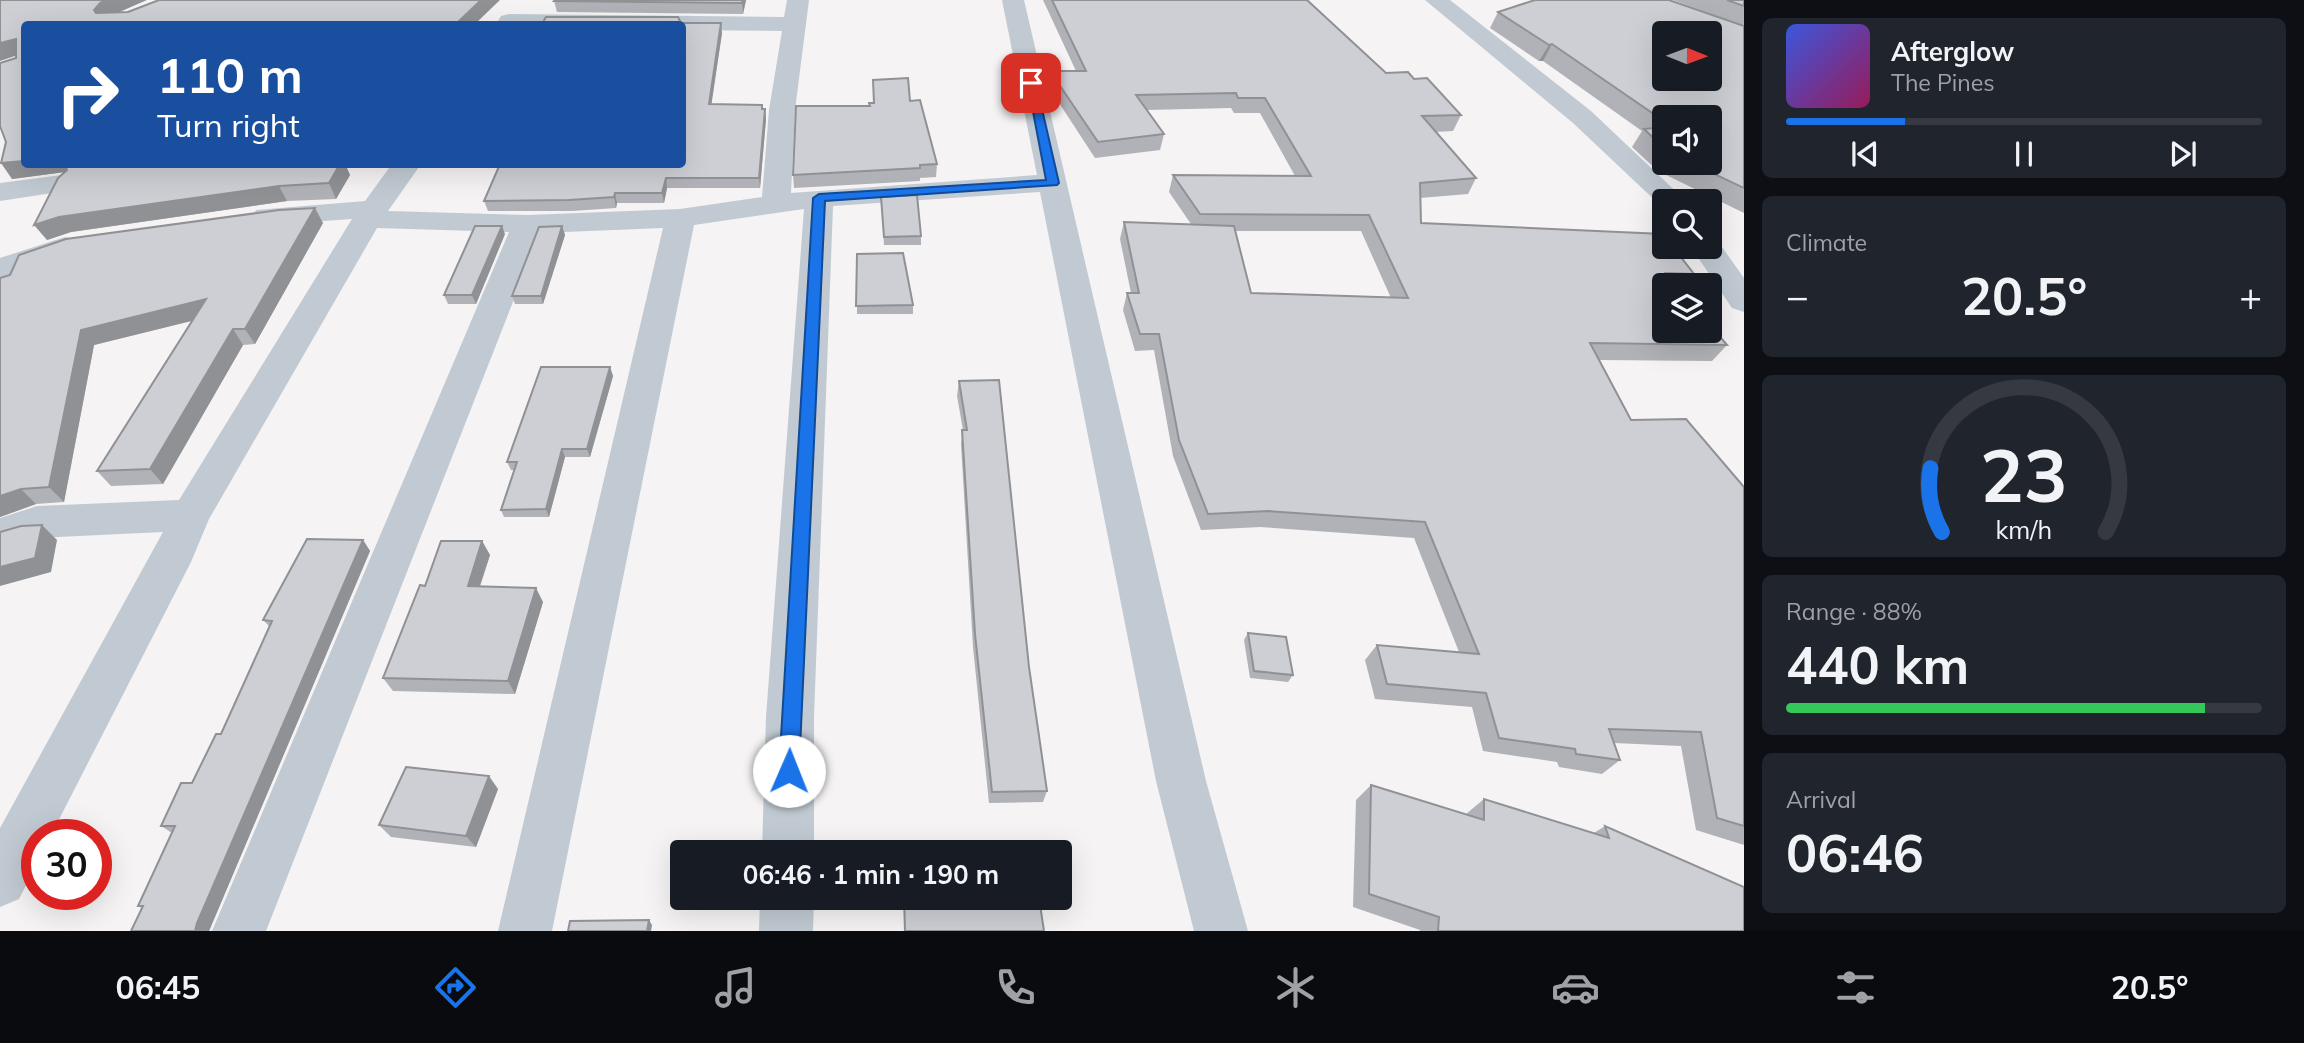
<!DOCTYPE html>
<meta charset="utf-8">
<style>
body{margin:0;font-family:Mulish,sans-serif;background:#20242c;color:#f1f3f6;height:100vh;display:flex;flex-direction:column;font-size:26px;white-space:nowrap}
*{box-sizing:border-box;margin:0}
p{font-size:23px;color:#9ea1a6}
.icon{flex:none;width:38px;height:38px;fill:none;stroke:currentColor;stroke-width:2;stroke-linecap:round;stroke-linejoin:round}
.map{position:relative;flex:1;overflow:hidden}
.details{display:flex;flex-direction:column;gap:18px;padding:18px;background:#0d0f14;width:560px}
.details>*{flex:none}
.banner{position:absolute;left:21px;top:21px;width:665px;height:147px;border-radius:7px;box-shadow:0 7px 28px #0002;background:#1a4fa0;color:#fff;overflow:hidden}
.needle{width:46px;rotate:91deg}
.buttons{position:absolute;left:1652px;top:21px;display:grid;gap:14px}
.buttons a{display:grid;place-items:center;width:70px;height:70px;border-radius:7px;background:#171b24;box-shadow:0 7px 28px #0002;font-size:35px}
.speed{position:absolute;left:21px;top:819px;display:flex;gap:14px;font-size:35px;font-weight:700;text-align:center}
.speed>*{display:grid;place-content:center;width:91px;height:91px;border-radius:50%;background:#171b24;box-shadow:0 7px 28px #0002;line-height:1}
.speed .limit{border:10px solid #d22;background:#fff;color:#111}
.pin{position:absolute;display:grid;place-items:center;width:60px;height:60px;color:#fff;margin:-30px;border-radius:14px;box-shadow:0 4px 10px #0006}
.me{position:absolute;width:77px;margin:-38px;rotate:1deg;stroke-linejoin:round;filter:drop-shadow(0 0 5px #0008)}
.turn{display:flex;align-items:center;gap:24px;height:147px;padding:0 21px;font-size:32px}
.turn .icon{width:91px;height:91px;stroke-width:2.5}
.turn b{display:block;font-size:49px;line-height:60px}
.big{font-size:52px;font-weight:700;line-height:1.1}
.details .tile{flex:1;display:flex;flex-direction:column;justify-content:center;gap:10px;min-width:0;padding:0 24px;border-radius:10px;background:#20242c}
.details .dial{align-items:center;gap:0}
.dial svg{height:182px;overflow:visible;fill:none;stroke:#363941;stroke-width:7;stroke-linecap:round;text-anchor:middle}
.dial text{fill:#f1f3f6;stroke:none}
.song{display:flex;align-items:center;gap:21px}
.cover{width:84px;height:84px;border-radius:10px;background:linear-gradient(135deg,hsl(230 70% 55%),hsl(330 70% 35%))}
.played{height:7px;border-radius:4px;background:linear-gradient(90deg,#1a73e8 25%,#363941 25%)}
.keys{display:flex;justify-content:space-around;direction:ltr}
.heat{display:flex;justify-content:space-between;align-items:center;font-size:38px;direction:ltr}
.charge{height:10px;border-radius:5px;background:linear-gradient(90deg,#34c759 88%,#363941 0)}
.trip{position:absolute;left:670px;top:840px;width:402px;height:70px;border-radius:7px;background:#171b24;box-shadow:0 7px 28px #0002;font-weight:700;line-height:70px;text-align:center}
.dock{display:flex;height:112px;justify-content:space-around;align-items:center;background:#090b0e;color:#9ea1a6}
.dock .icon{width:49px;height:49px}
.dock .selected{color:#1a73e8}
.dock b{font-size:32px;color:#f1f3f6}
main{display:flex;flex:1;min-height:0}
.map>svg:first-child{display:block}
</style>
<main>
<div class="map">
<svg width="1744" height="931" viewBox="0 0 1744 931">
<rect width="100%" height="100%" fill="#f5f3f3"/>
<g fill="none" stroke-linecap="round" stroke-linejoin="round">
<g fill="#c1cad2" fill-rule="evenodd">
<path d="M787,0H809L795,110L791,193L1037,175L1002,0H1024L1206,781L1248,931H1194L1156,781L1040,192L833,206L814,717V852H762L766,717L804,209L694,225L552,931H498L663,228L540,233L266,931H212L509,232L377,228L209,519L191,562L51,835H37V864L19,899L0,907V828L163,532L37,538L0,550V518L37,506L179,500L352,219L267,225L256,222L252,216L256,210L365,201L392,164H421L388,211L528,215L680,209L762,197L769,110L782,31L682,30V24H500L498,21L501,16L509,14L784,17Z"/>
<path d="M1425,0H1450L1591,111L1686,201H1664V208L1662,207L1573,123Z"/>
<path d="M62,175L72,178L76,184L72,190L0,201V183Z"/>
<path d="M65,237L76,239L80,246L76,253L0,279V258Z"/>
<path d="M1710,239L1717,240L1744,278V312L1732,308L1691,247H1710Z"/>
<path d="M760,898H814L813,931H759Z"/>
</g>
</g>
<g fill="#b0b2b7" fill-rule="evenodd">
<path d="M555,0H746L743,14L557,12L554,1Z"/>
<path d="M1043,0H1307L1386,73L1414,79L1461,115L1453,131L1435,132L1476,178L1468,194L1420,198L1421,223L1694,274L1685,285H1664L1727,345L1712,361L1599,360L1631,420L1744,487V845L1696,830L1681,746L1614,743L1620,760L1602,774L1559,767L1557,762L1483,751L1472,707L1375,699L1365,660L1377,645L1459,652L1414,538L1260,527L1201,530L1173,456L1154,350L1135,351L1123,310L1127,293H1131L1120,239L1124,222L1191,224L1169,192L1173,175L1295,176L1260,113H1234L1231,108L1147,110L1164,134L1160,150L1095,158L1048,86L1050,71H1076ZM1235,231H1361L1391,298L1251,293Z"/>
<path d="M1673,0H1744V213L1658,171L1632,147L1642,131L1543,61H1539L1490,28L1498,12L1744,26ZM1664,117L1710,163H1664Z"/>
<path d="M118,12L24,164H345L350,175L336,199L287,201L71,232L47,240L65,172L12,179L6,142L16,58Z"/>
<path d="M681,23L722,33L711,104L762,105L763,109H765L766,119L760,188H667L664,203H617L616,208L572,211H488L484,201L682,164Z"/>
<path d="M873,80L910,101L937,164L936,177L920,178V181L794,188L793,175L873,103Z"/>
<path d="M881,197L921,236V245H884Z"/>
<path d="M323,223L255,344L243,345L163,484L111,486L97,471L193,320L94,345L64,502L36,504L0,517V278Z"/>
<path d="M562,226L565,235L543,304H515L512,296Z"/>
<path d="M505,234L476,304H448L444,295Z"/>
<path d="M857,254L913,305V314H857Z"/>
<path d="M610,367L613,376L590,457H565L549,517H504L501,510L514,470H511L507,462Z"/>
<path d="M959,381L1029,667L1047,791L1043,802L989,803L973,647L961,444L963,430L957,396Z"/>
<path d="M363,540L370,551L209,931H131L142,908L138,906L172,833L161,826L192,783L221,734L269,626L263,620Z"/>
<path d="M482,541L490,555L480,587L543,602L515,694L393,691L383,678L425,586Z"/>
<path d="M1248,633L1293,675L1288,682L1250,678L1244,640Z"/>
<path d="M1371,785L1466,814L1484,799L1594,833L1605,826L1744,931H1420V930L1353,907L1356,800Z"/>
<path d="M498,789L476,847L391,837L379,825Z"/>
</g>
<g fill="#909195">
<path d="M106,0H147L108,17L102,24L94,10L100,3Z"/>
<path d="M481,0H500L475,24H456Z"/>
<path d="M742,0H746L743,14L742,3Z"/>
<path d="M721,23L722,33L710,114L709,104Z"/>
<path d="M16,39L24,53L0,61V43Z"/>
<path d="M1552,44L1543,61H1539L1549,45Z"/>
<path d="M765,109L766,119L760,188L759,178Z"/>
<path d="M24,161V164H76L80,170L12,179L1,163Z"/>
<path d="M340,164H345L350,175L336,199L329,183Z"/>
<path d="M666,178L667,188L664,203L662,193Z"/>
<path d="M279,186L287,201L71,232L47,240L34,225L59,217Z"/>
<path d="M615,193L617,203L616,208L614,197Z"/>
<path d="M315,208L323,223L255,344L245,329Z"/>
<path d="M502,226L505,234L476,304L472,295Z"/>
<path d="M562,226L565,235L543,304L541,296Z"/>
<path d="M206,299L216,315L94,345L64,502L49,487L81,330Z"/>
<path d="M233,329L243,345L163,484L150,469Z"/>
<path d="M610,367L613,376L590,457L587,449Z"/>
<path d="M562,449L565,457L549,517L546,509Z"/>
<path d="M21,489L36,504L0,517V496Z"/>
<path d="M42,525L57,540L51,572L0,586V567Z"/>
<path d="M363,540L370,551L209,931H195L197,923Z"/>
<path d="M482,541L490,555L475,600L468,586Z"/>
<path d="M536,588L543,602L515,694L508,681Z"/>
<path d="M489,776L498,789L476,847L466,836Z"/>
<path d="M649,920L652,925L651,931H647Z"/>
</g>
<g fill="#cdcfd5" stroke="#909195" stroke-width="2" fill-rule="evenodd">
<path d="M0,0H106L100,3L94,10L96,13L128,12L159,0H481L456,24H24V161L1,163L6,142L0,126V63L16,58V39L0,43Z"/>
<path d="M555,0H742V3L554,1Z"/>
<path d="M1052,0H1307L1386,73L1408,72L1414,79L1427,78L1461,115L1422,116L1476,178L1420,183L1421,223L1663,234L1664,236V247H1673L1694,274L1666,273L1676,285H1664V331H1710V325L1727,345L1590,343L1631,420L1686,419L1744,487V826L1717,818L1701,732L1609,729L1620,760L1576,754L1575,749L1499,738L1486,693L1387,684L1377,645L1479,654L1425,522L1268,511L1208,514L1179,440L1159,334H1140L1127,293H1139L1124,222L1234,226L1251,293L1408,298L1369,215L1200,214L1173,175L1311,176L1265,98H1238L1236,93L1136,95L1164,134L1098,142L1050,71H1086Z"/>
<path d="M1535,0H1669L1744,26V188L1691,163H1710V117H1664V121L1552,44L1549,45L1498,12ZM1664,33H1710V79H1664Z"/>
<path d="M1727,0H1744V6Z"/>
<path d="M546,17H678L681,23H721L709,104L762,105V109H765L759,178H666L662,193H615L614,197L569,200L484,201L500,164H682V24H542Z"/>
<path d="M908,78L910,101L920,100L937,164L920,165V168L793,175L796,106H870L869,103H874L873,80Z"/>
<path d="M1664,127V148L1644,129Z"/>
<path d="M65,164H340L329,183L279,186L59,217L34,225L58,178L67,170Z"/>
<path d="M917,195L921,236L884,237L881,197Z"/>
<path d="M315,208L245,329H233L150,469L97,471L206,299L81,330L49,487L21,489L0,496V278L10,275L19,255L66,239L279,210Z"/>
<path d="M475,226H502L472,295H444Z"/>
<path d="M562,226L541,296H512L539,227Z"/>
<path d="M903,253L913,305L856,306L857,254Z"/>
<path d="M541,367H610L587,449H562L546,509L501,510L517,462H507Z"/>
<path d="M999,380L1029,667L1047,791L992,792L975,634L962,430H967L959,381Z"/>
<path d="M42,525L35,558L0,567V532L21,526Z"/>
<path d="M307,539L363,540L197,923L195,931H131L143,906H138L175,826H161L181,783H192L216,734H221L272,621L263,620Z"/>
<path d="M441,541H482L468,586L536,588L508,681L383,678L420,585L425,586Z"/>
<path d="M1248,633L1286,637L1293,675L1254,671Z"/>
<path d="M406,767L489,776L466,836L379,825Z"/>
<path d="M1371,785L1484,820V799L1609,838L1605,826L1744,887V931H1438L1439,917L1369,894Z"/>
<path d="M904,898H1039L1044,931H905Z"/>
<path d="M649,920L647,931H568L570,921Z"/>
</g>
<path fill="#1a73e8" stroke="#114b97" stroke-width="2" d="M1027,80L1036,83L1059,183L1057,185L825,201L799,771L796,778L789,781L782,778L779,771L813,198L819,194L1046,180Z"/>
</svg>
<div class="buttons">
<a><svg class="needle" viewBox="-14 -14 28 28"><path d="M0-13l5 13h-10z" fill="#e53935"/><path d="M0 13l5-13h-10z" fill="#9ea1a6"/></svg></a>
<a><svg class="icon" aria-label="sound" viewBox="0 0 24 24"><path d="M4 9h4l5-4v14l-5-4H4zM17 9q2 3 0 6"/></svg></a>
<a><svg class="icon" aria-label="search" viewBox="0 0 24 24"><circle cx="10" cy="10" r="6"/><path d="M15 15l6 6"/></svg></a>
<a><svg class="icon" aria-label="layers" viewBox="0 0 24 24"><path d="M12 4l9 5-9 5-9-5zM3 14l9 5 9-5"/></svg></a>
</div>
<div class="speed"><div class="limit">30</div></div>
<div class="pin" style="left:1031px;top:83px;background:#d93025"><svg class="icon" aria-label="arrive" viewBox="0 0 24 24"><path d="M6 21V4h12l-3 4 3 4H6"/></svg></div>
<svg class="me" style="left:789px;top:771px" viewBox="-20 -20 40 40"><circle r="19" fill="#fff"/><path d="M0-13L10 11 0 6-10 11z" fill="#1a73e8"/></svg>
<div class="trip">06:46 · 1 min · 190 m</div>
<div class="banner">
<div class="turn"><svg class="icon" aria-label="right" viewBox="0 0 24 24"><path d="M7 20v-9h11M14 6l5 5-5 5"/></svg><div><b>110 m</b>Turn right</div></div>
</div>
</div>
<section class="details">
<div class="tile">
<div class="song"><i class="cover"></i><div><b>Afterglow</b><p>The Pines</p></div></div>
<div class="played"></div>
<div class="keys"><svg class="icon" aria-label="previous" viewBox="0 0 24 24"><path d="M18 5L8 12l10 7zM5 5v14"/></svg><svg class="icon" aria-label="pause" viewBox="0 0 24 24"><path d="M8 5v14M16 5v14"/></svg><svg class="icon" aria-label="next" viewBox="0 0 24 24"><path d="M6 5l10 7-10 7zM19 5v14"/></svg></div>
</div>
<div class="tile"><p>Climate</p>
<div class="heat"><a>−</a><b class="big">20.5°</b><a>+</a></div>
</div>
<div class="tile dial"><svg viewBox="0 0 100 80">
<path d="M14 69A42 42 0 1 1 86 69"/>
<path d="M14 69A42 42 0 0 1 9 41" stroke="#1a73e8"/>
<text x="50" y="56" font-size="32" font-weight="700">23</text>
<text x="50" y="72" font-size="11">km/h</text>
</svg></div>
<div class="tile"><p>Range · 88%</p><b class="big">440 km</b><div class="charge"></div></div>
<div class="tile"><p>Arrival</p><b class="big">06:46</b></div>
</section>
</main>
<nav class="dock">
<b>06:45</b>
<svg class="icon selected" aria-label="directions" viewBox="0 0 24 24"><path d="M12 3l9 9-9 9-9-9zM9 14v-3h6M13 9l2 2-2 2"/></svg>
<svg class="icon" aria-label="music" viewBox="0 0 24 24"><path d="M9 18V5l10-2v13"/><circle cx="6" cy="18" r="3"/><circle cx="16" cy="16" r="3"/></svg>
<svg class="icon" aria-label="phone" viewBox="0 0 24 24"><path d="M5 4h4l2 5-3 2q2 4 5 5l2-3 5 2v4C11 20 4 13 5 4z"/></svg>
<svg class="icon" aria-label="climate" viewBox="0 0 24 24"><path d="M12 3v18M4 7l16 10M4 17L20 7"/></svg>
<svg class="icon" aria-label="car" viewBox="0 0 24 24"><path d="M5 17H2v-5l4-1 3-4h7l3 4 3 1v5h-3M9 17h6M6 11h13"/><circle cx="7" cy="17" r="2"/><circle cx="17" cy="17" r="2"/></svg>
<svg class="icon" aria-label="filters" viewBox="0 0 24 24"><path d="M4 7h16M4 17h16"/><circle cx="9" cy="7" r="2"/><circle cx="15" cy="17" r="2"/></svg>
<b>20.5°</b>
</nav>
